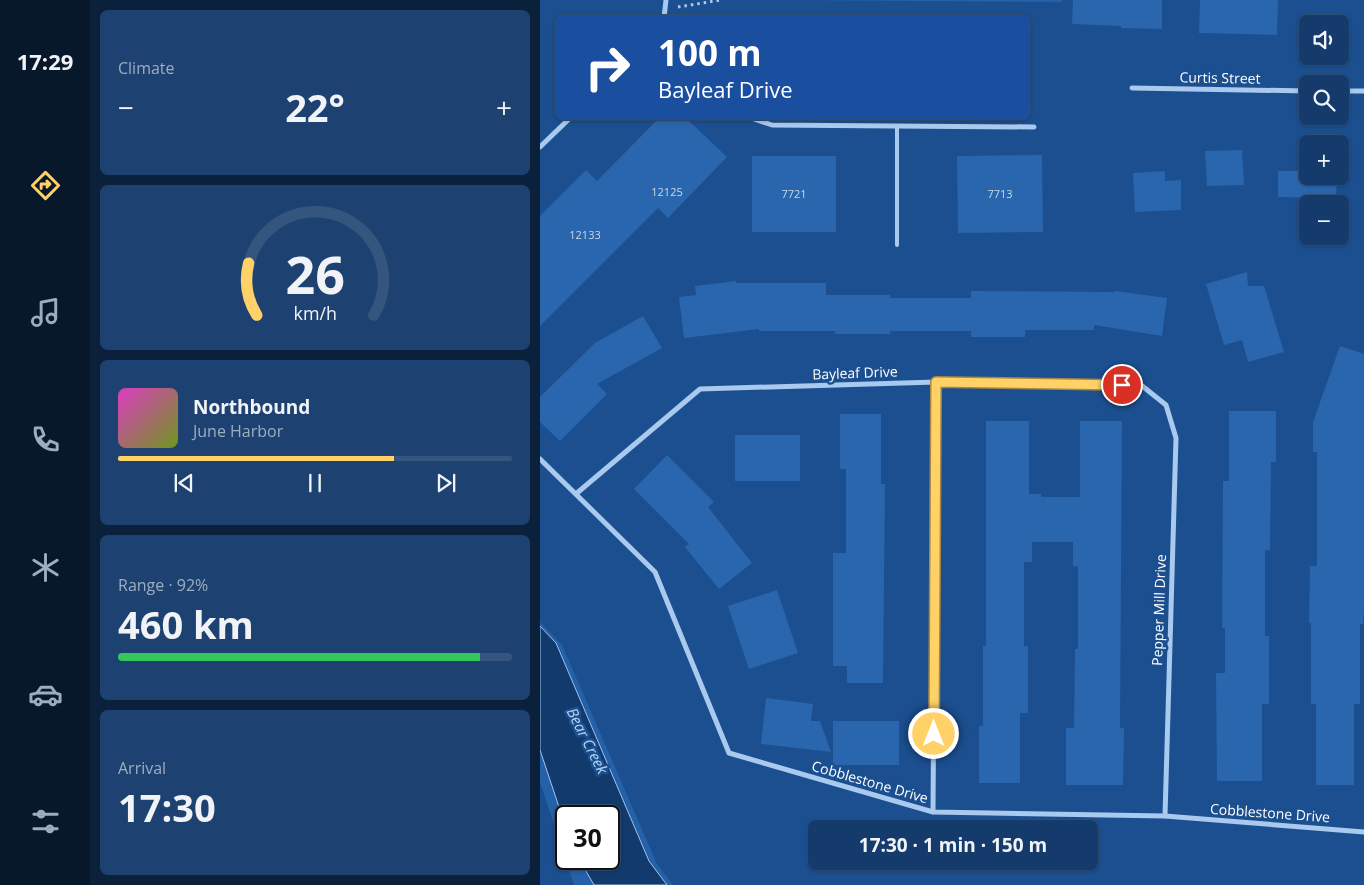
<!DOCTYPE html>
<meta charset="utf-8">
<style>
body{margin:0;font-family:"Open Sans",sans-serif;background:#1d4271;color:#f1f3f6;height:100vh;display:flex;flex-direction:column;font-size:19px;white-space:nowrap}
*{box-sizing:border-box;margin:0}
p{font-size:16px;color:#9dadc1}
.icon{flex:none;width:28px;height:28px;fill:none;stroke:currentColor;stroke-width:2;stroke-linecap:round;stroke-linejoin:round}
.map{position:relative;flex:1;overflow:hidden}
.drawer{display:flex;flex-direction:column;gap:10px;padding:10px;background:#0b203b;width:450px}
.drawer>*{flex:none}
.banner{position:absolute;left:15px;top:15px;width:475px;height:105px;border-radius:8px;box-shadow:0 1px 4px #0004,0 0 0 1px #33557e;background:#1a4fa0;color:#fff;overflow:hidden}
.tools{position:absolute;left:759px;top:15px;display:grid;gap:10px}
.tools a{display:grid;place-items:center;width:50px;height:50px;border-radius:8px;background:#143b6b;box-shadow:0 1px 4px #0004,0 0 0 1px #33557e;font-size:25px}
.speed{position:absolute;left:15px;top:805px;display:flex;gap:10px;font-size:25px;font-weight:700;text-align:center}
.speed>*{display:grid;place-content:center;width:65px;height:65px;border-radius:50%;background:#143b6b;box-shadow:0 1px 4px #0004,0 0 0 1px #33557e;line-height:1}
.speed .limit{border:2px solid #111;border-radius:8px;background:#fff;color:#111}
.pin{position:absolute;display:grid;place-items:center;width:42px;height:42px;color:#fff;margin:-21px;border:2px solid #fff;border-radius:50%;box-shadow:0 1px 5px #0007}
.me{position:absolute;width:55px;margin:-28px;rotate:0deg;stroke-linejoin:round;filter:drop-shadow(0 0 4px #0008)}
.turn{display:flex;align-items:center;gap:18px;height:105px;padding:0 20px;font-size:22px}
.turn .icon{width:65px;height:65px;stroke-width:2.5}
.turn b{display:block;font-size:35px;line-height:42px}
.big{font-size:38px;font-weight:700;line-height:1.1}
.drawer .widget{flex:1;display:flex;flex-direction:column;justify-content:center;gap:8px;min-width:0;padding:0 18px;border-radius:8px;background:#1d4271}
.drawer .dial{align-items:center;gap:0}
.dial svg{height:130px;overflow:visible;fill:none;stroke:#33557e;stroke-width:7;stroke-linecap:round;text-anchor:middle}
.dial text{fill:#f1f3f6;stroke:none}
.song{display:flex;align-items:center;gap:15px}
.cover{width:60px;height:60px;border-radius:8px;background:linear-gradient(135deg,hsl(310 70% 55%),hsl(80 70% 35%))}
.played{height:5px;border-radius:2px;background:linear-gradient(90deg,#ffd166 70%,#33557e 70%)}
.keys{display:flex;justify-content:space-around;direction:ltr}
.heat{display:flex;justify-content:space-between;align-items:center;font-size:28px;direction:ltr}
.charge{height:8px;border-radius:4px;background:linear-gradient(90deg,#34c759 92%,#33557e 0)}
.trip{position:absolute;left:268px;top:820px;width:290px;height:50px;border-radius:8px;background:#143b6b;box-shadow:0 1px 4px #0004,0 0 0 1px #33557e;font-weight:700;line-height:50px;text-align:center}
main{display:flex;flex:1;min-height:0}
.dock{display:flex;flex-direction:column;width:90px;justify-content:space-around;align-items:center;background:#08182b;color:#9dadc1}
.dock .icon{width:35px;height:35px}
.dock .current{color:#ffd166}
.dock b{font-size:22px;color:#f1f3f6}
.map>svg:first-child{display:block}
</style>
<main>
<nav class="dock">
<b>17:29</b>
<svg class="icon current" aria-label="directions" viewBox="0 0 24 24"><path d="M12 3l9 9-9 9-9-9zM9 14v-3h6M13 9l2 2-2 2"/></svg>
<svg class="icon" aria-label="music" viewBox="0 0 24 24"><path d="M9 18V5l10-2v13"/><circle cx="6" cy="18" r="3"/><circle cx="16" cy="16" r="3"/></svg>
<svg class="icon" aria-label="phone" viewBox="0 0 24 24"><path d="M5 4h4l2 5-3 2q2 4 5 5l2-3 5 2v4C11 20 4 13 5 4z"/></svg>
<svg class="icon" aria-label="climate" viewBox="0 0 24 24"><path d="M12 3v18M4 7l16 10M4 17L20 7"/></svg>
<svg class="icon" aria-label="car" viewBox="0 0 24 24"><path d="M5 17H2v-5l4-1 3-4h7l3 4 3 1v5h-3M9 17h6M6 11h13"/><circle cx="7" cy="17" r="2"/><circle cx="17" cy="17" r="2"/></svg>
<svg class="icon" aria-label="filters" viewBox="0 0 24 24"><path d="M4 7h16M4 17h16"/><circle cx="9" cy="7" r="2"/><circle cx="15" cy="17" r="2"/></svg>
</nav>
<section class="drawer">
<div class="widget"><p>Climate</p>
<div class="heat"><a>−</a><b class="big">22°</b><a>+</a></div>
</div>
<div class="widget dial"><svg viewBox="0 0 100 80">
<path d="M14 69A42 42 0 1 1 86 69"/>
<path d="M14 69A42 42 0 0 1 9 37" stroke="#ffd166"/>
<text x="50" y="56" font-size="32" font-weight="700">26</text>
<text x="50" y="72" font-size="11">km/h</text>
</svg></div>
<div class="widget">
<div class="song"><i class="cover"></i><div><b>Northbound</b><p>June Harbor</p></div></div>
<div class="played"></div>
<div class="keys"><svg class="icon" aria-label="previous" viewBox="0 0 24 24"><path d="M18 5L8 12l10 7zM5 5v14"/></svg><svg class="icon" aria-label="pause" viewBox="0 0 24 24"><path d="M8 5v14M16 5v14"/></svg><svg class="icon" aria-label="next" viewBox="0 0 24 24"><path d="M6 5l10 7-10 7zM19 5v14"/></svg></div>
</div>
<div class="widget"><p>Range · 92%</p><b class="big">460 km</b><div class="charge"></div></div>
<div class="widget"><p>Arrival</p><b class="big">17:30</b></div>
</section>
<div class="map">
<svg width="824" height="885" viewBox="0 0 824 885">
<rect width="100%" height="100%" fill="#1b4f8f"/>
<g fill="#2461a8" fill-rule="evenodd">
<path d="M250,0H522V2Z"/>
<path d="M0,622L22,645L117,864L133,885H34L0,782ZM26,816H69V859H26Z"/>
</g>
<path fill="#123a6d" stroke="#9cc4f0" d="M0,626L16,643L109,861L127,885H54L39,859H69V816H26V828L0,750Z"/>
<g fill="#2a66ad">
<path d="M533,0H622V29L581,28V26L532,24Z"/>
<path d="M660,0H738L737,35L659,33Z"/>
<path d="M119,118H146L187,157L128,218L118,208L0,326V216L46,170L57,181Z"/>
<path d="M702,150L704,185L667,186L665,151Z"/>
<path d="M502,155L503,232L418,233L417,156Z"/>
<rect x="212" y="156" width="84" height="76"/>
<path d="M625,171V181L641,180V210L595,212L593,173Z"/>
<path d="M738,171H768V176H797L796,198L738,197Z"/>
<path d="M707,272L708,286H724L744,352L708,362L702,340L684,345L666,284Z"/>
<path d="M196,281V283H286V295H350V298H431V291L575,292V291L627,298L622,336L554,325V330H485V337H431V331H350V334H295V331H219V329L144,338L139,297L156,295L155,286Z"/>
<path d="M103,316L122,348L57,384L67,394L20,441L0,422V397L55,343Z"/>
<path d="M800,346L824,354V606L823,624H820V704H814V785H776V704H771V623H769L770,566H777V452H773V422Z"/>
<path d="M689,411H736V462H731L730,550H725V636H729V704H722V781H677L676,673H685V628H682L683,481H689Z"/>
<path d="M300,414H341V484H345L343,683H307V666H293V553H306V469H300Z"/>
<path d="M446,421H489V494H501V497H540V421H582L580,728H584L583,785H526V728H534L535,649H538V566H533V542H492V562H484V646H488V713H480V783H439V726H443V646H446Z"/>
<rect x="195" y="435" width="65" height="46"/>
<path d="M127,455L174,502L168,507L212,563L179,589L145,547L149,544L94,489Z"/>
<path d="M237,590L258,653L209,669L188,606Z"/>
<path d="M226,698L273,704L271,721H280L291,752L221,744Z"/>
<rect x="293" y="721" width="66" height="44"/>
</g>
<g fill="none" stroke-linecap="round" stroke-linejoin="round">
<path stroke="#a9c9ee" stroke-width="3" stroke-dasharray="2.5 4" stroke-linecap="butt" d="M138,7L181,0"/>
<path stroke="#a9c9ee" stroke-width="4" d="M357,126V245"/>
<g stroke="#a9c9ee" stroke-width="5">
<path d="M124,18L126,0"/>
<path d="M592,88L768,91"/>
<path d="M800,91H824"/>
<path d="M211,118L232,125L494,127"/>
<path d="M0,147L30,118"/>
<path d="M0,459L115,572L189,753L393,812L625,816L824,832"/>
<path d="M37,493L160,389L396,382L601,385L626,405L636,438L625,816"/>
<path d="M393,812L396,382"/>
</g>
</g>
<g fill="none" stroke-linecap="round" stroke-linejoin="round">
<defs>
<path id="route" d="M394,734L396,382L582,385"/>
</defs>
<use href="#route" stroke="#a68842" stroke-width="12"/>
<use href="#route" stroke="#ffd166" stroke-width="9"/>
</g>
<g text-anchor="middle" stroke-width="5" stroke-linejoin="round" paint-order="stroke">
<g font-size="11" fill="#cad9ea">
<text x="127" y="196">12125</text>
<text x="254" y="198">7721</text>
<text x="460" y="198">7713</text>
<text x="45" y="239">12133</text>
</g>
<g font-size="14" fill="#fff" stroke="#1b4f8f">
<text transform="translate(680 78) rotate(1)" y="5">Curtis Street</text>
<text transform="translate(315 373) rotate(-2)" y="5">Bayleaf Drive</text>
<text transform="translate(619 610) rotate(-88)" y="5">Pepper Mill Drive</text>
<text transform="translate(330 782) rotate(16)" y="5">Cobblestone Drive</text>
<text transform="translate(730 813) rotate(4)" y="5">Cobblestone Drive</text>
</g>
<g font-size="15" font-style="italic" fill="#b5d3f5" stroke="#1b4f8f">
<text transform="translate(47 741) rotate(63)" y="5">Bear Creek</text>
</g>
</g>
</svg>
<div class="tools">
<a><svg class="icon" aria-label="sound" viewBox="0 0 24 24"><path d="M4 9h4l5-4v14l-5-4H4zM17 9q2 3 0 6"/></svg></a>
<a><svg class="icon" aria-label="search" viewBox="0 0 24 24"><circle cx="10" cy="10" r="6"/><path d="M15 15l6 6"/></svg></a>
<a>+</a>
<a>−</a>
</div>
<div class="speed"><div class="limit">30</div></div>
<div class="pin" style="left:582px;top:385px;background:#d93025"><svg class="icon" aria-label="arrive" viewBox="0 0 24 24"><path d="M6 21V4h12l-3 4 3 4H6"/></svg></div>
<svg class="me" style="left:394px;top:734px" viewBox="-20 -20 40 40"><circle r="17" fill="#ffd166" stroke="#fff" stroke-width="3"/><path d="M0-11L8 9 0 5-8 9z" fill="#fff"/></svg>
<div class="trip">17:30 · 1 min · 150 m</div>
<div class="banner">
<div class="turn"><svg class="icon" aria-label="right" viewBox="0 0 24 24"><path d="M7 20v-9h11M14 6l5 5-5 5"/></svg><div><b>100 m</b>Bayleaf Drive</div></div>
</div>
</div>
</main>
